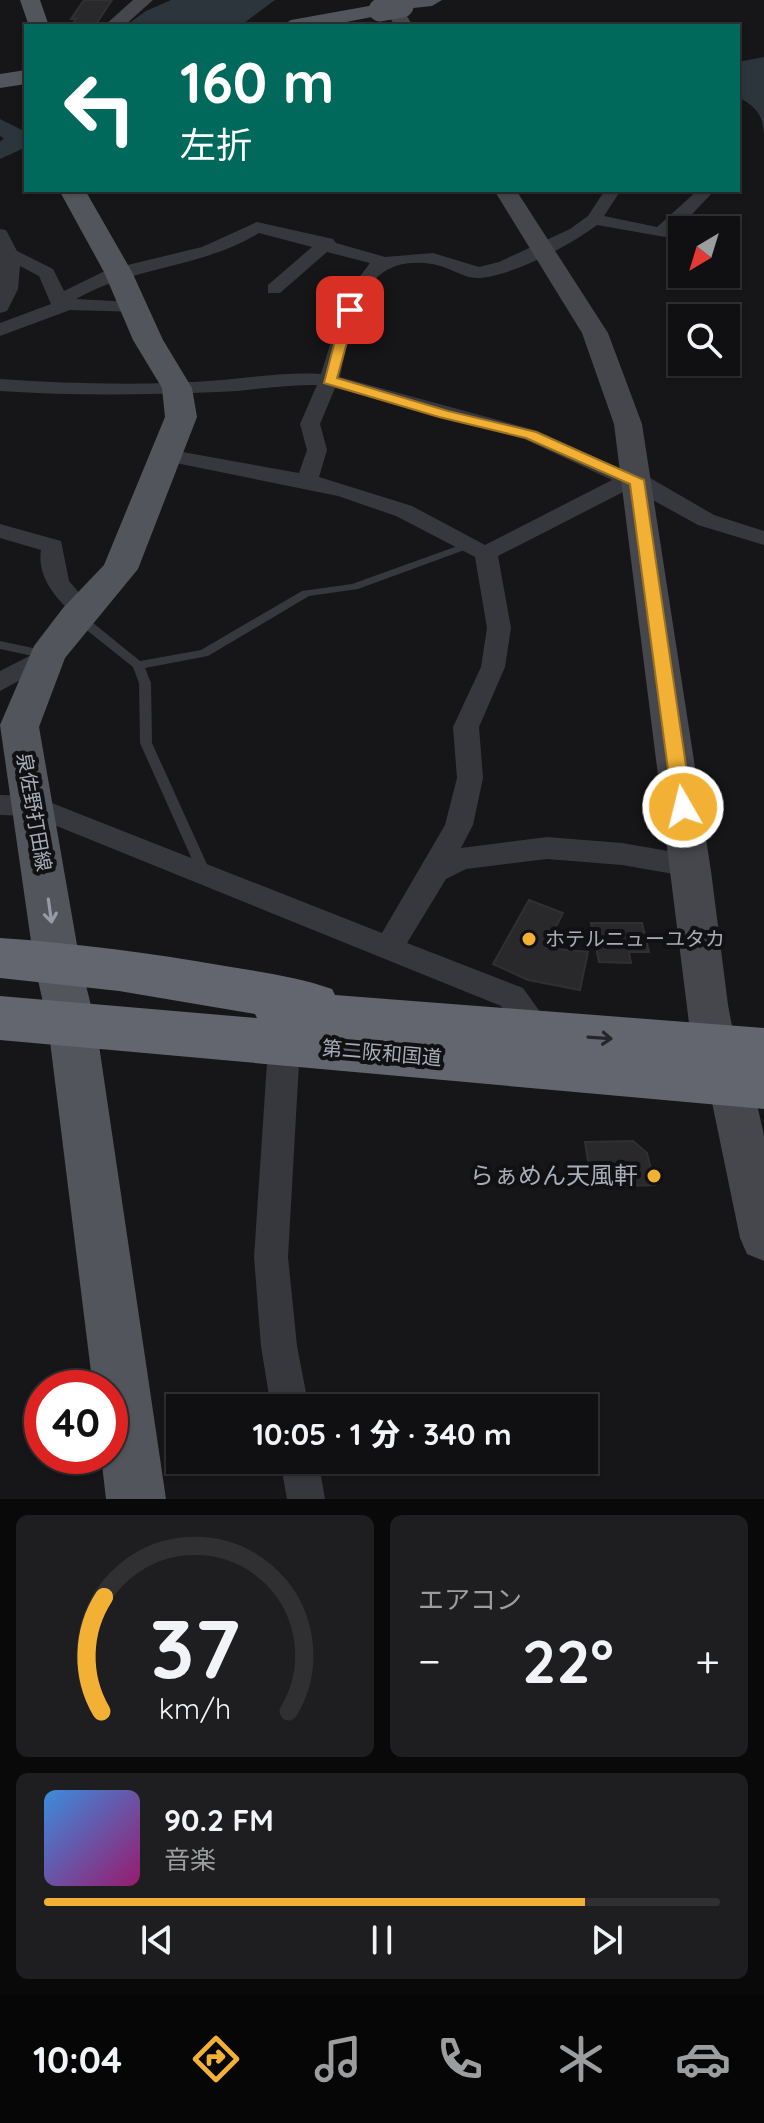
<!DOCTYPE html>
<html lang="ja">
<meta charset="utf-8">
<style>
body{margin:0;font-family:Quicksand,"Noto Sans JP",sans-serif;background:#1e1e20;color:#f1f3f6;height:100vh;display:flex;flex-direction:column;font-size:30px;white-space:nowrap}
*{box-sizing:border-box;margin:0}
p{font-size:26px;color:#9c9d9f}
.icon{flex:none;width:44px;height:44px;fill:none;stroke:currentColor;stroke-width:2;stroke-linecap:round;stroke-linejoin:round}
.map{position:relative;height:1499px;overflow:hidden}
.sheet{display:flex;flex-direction:column;gap:16px;padding:16px;background:#09090a;flex:1}
.sheet>*{flex:none}
.top-card{position:absolute;left:24px;top:24px;width:716px;height:168px;border-radius:0px;box-shadow:0 2px 6px #0004,0 0 0 2px #303032;background:#00695c;color:#fff;overflow:hidden}
.needle{width:52px;rotate:218deg}
.tools{position:absolute;left:668px;top:216px;display:grid;gap:16px}
.tools a{display:grid;place-items:center;width:72px;height:72px;border-radius:0px;background:#101012;box-shadow:0 2px 6px #0004,0 0 0 2px #303032;font-size:40px}
.speed{position:absolute;left:24px;top:1370px;display:flex;gap:16px;font-size:40px;font-weight:700;text-align:center}
.speed>*{display:grid;place-content:center;width:104px;height:104px;border-radius:50%;background:#101012;box-shadow:0 2px 6px #0004,0 0 0 2px #303032;line-height:1}
.speed .limit{border:12px solid #d22;background:#fff;color:#111}
.pin{position:absolute;display:grid;place-items:center;width:68px;height:68px;color:#fff;margin:-34px;border-radius:16px;box-shadow:0 4px 12px #0006}
.me{position:absolute;width:88px;margin:-44px;rotate:352deg;stroke-linejoin:round;filter:drop-shadow(0 0 6px #0008)}
.turn{display:flex;align-items:center;gap:28px;height:168px;padding:0 24px;font-size:36px}
.turn .icon{width:104px;height:104px;stroke-width:2.5}
.turn b{display:block;font-size:56px;line-height:68px}
.big{font-size:60px;font-weight:800;line-height:1.1}
.sheet .card{flex:1;display:flex;flex-direction:column;justify-content:center;gap:12px;min-width:0;padding:0 28px;border-radius:12px;background:#1e1e20}
.sheet .dial{align-items:center;gap:0}
.dial svg{height:208px;overflow:visible;fill:none;stroke:#303032;stroke-width:7;stroke-linecap:round;text-anchor:middle}
.dial text{fill:#f1f3f6;stroke:none}
.song{display:flex;align-items:center;gap:24px}
.cover{width:96px;height:96px;border-radius:12px;background:linear-gradient(135deg,hsl(210 70% 55%),hsl(320 70% 35%))}
.played{height:8px;border-radius:4px;background:linear-gradient(90deg,#f2b134 80%,#303032 80%)}
.keys{display:flex;justify-content:space-around;direction:ltr}
.heat{display:flex;justify-content:space-between;align-items:center;font-size:44px;direction:ltr}
.sheet .tiles{flex:1;display:grid;gap:16px;grid-template-columns:1fr 1fr}
.card:last-child{grid-column:span 2}
.trip{position:absolute;left:166px;top:1394px;width:432px;height:80px;border-radius:0px;background:#101012;box-shadow:0 2px 6px #0004,0 0 0 2px #303032;font-weight:800;line-height:80px;text-align:center}
.menu{display:flex;height:128px;justify-content:space-around;align-items:center;background:#060607;color:#9c9d9f}
.menu .icon{width:56px;height:56px}
.menu .on{color:#f2b134}
.menu b{font-size:36px;color:#f1f3f6}
.map>svg:first-child{display:block}
</style>
<div class="map">
<svg width="764" height="1499" viewBox="0 0 764 1499">
<rect width="100%" height="100%" fill="#161618"/>
<g fill="#2c353c">
<path d="M171,0H275L240,26H125L146,11Z"/>
<path d="M764,57V134C763,114 755,106 738,97V62Z"/>
</g>
<g fill="none" stroke-linecap="round" stroke-linejoin="round">
<path fill="#2c353c" fill-rule="evenodd" d="M0,119L26,132L24,148L0,159V142L4,138L0,136Z"/>
</g>
<g fill="#29292c" stroke="#303034" stroke-width="2">
<path d="M84,0H112L96,24L73,23L76,19H71Z"/>
<path d="M529,900L563,913L545,948L588,952L580,990L528,980L493,964Z"/>
<path d="M591,923H642L649,952H629L631,963L599,962Z"/>
<path d="M633,1141L647,1153L655,1185L592,1187L585,1142Z"/>
</g>
<g fill="none" stroke-linecap="round" stroke-linejoin="round">
<g fill="#37383d" fill-rule="evenodd">
<path d="M466,543L471,546L470,548L358,589L309,596L208,656L145,668L151,683L152,743L210,871L209,875H199L140,743L139,683L133,667L74,620L73,617L74,614H82L140,661L201,650L302,591L352,584Z"/>
<path d="M0,641L47,651L53,655L47,659L0,649Z"/>
</g>
<g fill="#37383d" fill-rule="evenodd">
<path d="M605,190H621L604,216L657,227L698,190H715L676,231L665,237L597,225C571,245 512,276 479,278C464,279 448,266 432,264C358,253 353,323 340,377L538,431L632,474L645,475L714,515L764,531V545L698,525L631,488L498,556L511,628L505,667L479,727L483,778L473,825L461,848L547,837L622,843L691,855L701,858L705,866L701,874L691,877L622,865L547,859L466,869L446,879L407,943L523,988L556,1034L552,1043C527,1052 515,1024 501,1006L32,816L0,815V795L34,796L382,933L445,825L457,778L453,727L481,667L487,628L475,557L396,516L338,496L166,461L156,455L166,449L299,473L307,450L300,424L317,385C283,384 251,391 218,392C144,395 73,396 0,391V379C74,384 148,386 222,380C256,377 287,372 321,374L345,296L370,263L327,252L280,293H268V285L312,247L259,233C203,268 134,266 76,299L132,302L141,308L139,312L70,310L0,336V323L51,304L39,276L20,266L18,289L7,311L0,313V229L6,230L17,251L53,269L64,291L107,270L202,247L257,222L333,239L336,243L385,257L433,253L479,267L499,262L570,229L588,216ZM335,388L524,439L612,480L485,545L412,506L319,477L327,450L320,424Z"/>
<path d="M0,524L61,541L69,581L94,610L90,615H74C55,597 37,577 41,550L0,538Z"/>
<path d="M47,647L56,649L59,655L56,661L0,691V671Z"/>
<path d="M283,1049L294,1053L299,1063L288,1257L297,1346L309,1408H271L261,1346L254,1257L267,1063L272,1053Z"/>
<path d="M280,1460H318L325,1499H287Z"/>
</g>
<g fill="#45474d" fill-rule="evenodd">
<path d="M133,0H153L124,26H104Z"/>
<path d="M379,0H397L413,26H395Z"/>
<path d="M494,190H516L608,333L642,424L711,871L728,1005L736,1047L752,1083L764,1135V1261L747,1254L740,1238L708,1083L692,1047L614,424L582,333Z"/>
</g>
<g fill="#53555c" fill-rule="evenodd">
<path d="M20,0H40L49,26H29Z"/>
<path d="M402,0H442L432,6L395,10L392,6Z"/>
<path d="M380,4L390,10L387,14L326,26H281L291,20Z"/>
<path d="M26,70V84L0,88V74Z"/>
<path d="M59,190H85L132,272L163,340L192,388L197,417L138,569L65,658L39,727L80,962L96,1025L166,1499H106L101,1456H110V1388H93L48,1025L34,962L0,725L34,646L63,608L104,565L165,417L162,388L133,340L104,272Z"/>
</g>
<path fill="#63666e" fill-rule="evenodd" d="M0,938C75,943 150,953 225,966C261,972 298,977 332,989L335,995L764,1028V1109L0,1040V996L257,1018L255,1014L119,991L0,978Z"/>
<path stroke="#53555c" stroke-width="23" d="M380,10L402,6"/>
</g>
<defs><path id="oneway-shaft" d="M-6 0H5M1.5-3L5.5 0L1.5 3" fill="none" stroke-width="1.6" stroke-linecap="round" stroke-linejoin="round" transform="scale(2)"/></defs>
<use stroke="#979ba6" href="#oneway-shaft" transform="translate(50 911) rotate(82)"/>
<use stroke="#26262a" href="#oneway-shaft" transform="translate(600 1038) rotate(4)"/>
<path fill="#f2b134" stroke="#9d7322" stroke-width="2" d="M350,306L356,310L337,378L448,411L536,432L644,480L692,807L689,812L683,814L673,807L630,484L526,438L439,417L324,383L343,310Z"/>
<g fill="#f2b134" stroke="#111113" stroke-width="3">
<circle cx="529" cy="939" r="8"/>
<circle cx="654" cy="1176" r="8"/>
</g>
<g text-anchor="middle" stroke-width="8" stroke-linejoin="round" paint-order="stroke">
<g font-size="20" fill="#a8adb8" stroke="#111113">
<text transform="translate(34 812) rotate(80)" y="7">泉佐野打田線</text>
<text transform="translate(382 1053) rotate(5)" y="7">第二阪和国道</text>
</g>
<g font-size="20" fill="#a8adb8" stroke="#111113" text-anchor="start">
<text x="545" y="946">ホテルニューユタカ</text>
</g>
<g font-size="24" fill="#a8adb8" stroke="#111113" text-anchor="end">
<text x="638" y="1184">らぁめん天風軒</text>
</g>
</g>
</svg>
<div class="tools">
<a><svg class="needle" viewBox="-14 -14 28 28"><path d="M0-13l5 13h-10z" fill="#e53935"/><path d="M0 13l5-13h-10z" fill="#9c9d9f"/></svg></a>
<a><svg class="icon" aria-label="search" viewBox="0 0 24 24"><circle cx="10" cy="10" r="6"/><path d="M15 15l6 6"/></svg></a>
</div>
<div class="speed"><div class="limit">40</div></div>
<div class="pin" style="left:350px;top:310px;background:#d93025"><svg class="icon" aria-label="arrive" viewBox="0 0 24 24"><path d="M6 21V4h12l-3 4 3 4H6"/></svg></div>
<svg class="me" style="left:683px;top:807px" viewBox="-20 -20 40 40"><circle r="17" fill="#f2b134" stroke="#fff" stroke-width="3"/><path d="M0-11L8 9 0 5-8 9z" fill="#fff"/></svg>
<div class="trip">10:05 · 1 分 · 340 m</div>
<div class="top-card">
<div class="turn"><svg class="icon" aria-label="left" viewBox="0 0 24 24"><path d="M17 20v-9H6M10 6l-5 5 5 5"/></svg><div><b>160 m</b>左折</div></div>
</div>
</div>
<section class="sheet">
<div class="tiles">
<div class="card dial"><svg viewBox="0 0 100 80">
<path d="M14 69A42 42 0 1 1 86 69"/>
<path d="M14 69A42 42 0 0 1 15 25" stroke="#f2b134"/>
<text x="50" y="56" font-size="32" font-weight="700">37</text>
<text x="50" y="72" font-size="11">km/h</text>
</svg></div>
<div class="card"><p>エアコン</p>
<div class="heat"><a>−</a><b class="big">22°</b><a>+</a></div>
</div>
<div class="card">
<div class="song"><i class="cover"></i><div><b>90.2 FM</b><p>音楽</p></div></div>
<div class="played"></div>
<div class="keys"><svg class="icon" aria-label="previous" viewBox="0 0 24 24"><path d="M18 5L8 12l10 7zM5 5v14"/></svg><svg class="icon" aria-label="pause" viewBox="0 0 24 24"><path d="M8 5v14M16 5v14"/></svg><svg class="icon" aria-label="next" viewBox="0 0 24 24"><path d="M6 5l10 7-10 7zM19 5v14"/></svg></div>
</div>
</div>
</section>
<nav class="menu">
<b>10:04</b>
<svg class="icon on" aria-label="directions" viewBox="0 0 24 24"><path d="M12 3l9 9-9 9-9-9zM9 14v-3h6M13 9l2 2-2 2"/></svg>
<svg class="icon" aria-label="music" viewBox="0 0 24 24"><path d="M9 18V5l10-2v13"/><circle cx="6" cy="18" r="3"/><circle cx="16" cy="16" r="3"/></svg>
<svg class="icon" aria-label="phone" viewBox="0 0 24 24"><path d="M5 4h4l2 5-3 2q2 4 5 5l2-3 5 2v4C11 20 4 13 5 4z"/></svg>
<svg class="icon" aria-label="climate" viewBox="0 0 24 24"><path d="M12 3v18M4 7l16 10M4 17L20 7"/></svg>
<svg class="icon" aria-label="car" viewBox="0 0 24 24"><path d="M5 17H2v-5l4-1 3-4h7l3 4 3 1v5h-3M9 17h6M6 11h13"/><circle cx="7" cy="17" r="2"/><circle cx="17" cy="17" r="2"/></svg>
</nav>
